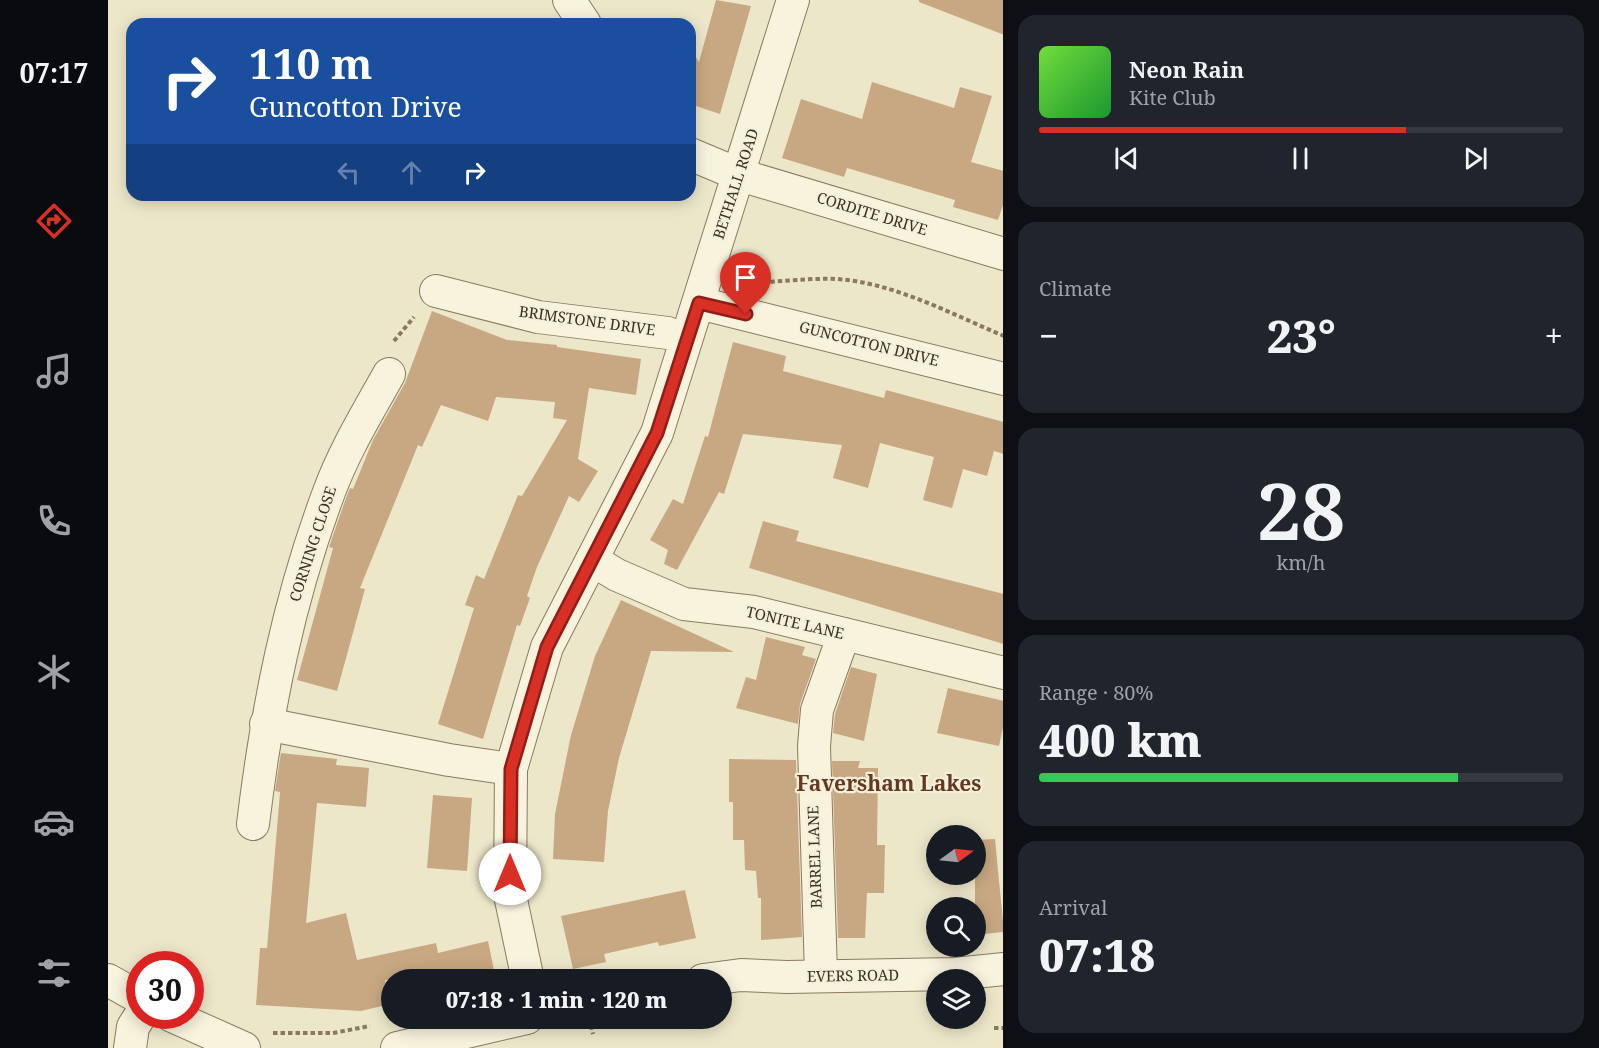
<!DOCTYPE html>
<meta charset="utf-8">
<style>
body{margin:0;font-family:"Noto Serif",serif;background:#20242c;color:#f1f3f6;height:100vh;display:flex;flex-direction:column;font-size:22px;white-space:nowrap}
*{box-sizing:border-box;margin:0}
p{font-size:20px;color:#9ea1a6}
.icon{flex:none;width:33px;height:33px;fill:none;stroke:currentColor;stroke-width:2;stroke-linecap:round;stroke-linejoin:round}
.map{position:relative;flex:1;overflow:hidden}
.sheet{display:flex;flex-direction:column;gap:15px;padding:15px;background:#0d0f14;width:596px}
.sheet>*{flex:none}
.guide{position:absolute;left:18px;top:18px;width:570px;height:183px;border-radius:18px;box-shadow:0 3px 15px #0003;background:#1a4fa0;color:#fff;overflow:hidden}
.needle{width:39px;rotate:75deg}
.controls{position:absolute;left:818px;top:825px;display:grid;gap:12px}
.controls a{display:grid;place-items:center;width:60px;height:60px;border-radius:50%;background:#171b24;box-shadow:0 3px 15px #0003;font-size:30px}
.speed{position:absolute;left:18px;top:951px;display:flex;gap:12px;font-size:30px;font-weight:700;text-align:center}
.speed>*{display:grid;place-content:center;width:78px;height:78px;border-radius:50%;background:#171b24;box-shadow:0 3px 15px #0003;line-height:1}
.speed .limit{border:9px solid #d22;background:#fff;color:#111}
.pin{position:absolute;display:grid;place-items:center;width:51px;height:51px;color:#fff;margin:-62px -26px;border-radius:50% 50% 50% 0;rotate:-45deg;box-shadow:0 0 6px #0007}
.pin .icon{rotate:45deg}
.me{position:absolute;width:66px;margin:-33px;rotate:0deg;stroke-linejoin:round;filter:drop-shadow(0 0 4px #0008)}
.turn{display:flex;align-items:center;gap:21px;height:126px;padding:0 24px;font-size:27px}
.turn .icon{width:78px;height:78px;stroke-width:2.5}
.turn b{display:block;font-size:42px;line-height:51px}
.lanes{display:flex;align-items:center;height:57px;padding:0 24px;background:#0003;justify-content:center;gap:30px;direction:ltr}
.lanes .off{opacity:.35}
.big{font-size:45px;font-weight:800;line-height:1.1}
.sheet .widget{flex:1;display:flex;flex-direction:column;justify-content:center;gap:9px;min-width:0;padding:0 21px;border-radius:18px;background:#20242c}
.sheet .dial{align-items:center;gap:0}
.dial b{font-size:78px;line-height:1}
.song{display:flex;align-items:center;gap:18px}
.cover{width:72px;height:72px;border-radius:9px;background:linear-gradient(135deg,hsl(100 70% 55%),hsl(130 70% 35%))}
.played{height:6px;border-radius:3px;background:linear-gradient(90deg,#d93025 70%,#363941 70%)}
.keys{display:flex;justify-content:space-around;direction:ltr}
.heat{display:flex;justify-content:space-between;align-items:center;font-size:33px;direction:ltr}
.charge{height:9px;border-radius:4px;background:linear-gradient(90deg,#34c759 80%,#363941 0)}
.trip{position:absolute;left:273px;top:969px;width:351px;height:60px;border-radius:30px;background:#171b24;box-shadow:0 3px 15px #0003;font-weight:800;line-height:60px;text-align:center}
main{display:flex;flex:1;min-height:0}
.menu{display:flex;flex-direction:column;width:108px;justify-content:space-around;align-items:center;background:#090b0e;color:#9ea1a6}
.menu .icon{width:42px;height:42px}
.menu .on{color:#d93025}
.menu b{font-size:27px;color:#f1f3f6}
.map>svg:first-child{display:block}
</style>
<main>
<nav class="menu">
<b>07:17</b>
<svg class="icon on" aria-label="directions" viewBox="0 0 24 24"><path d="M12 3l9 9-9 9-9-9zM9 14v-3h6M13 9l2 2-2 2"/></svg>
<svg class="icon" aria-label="music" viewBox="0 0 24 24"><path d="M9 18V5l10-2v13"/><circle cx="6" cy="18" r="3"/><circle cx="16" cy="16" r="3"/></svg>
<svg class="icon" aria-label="phone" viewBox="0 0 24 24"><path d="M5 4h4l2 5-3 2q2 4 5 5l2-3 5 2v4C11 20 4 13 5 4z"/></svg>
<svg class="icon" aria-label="climate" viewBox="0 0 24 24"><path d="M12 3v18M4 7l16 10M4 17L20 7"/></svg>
<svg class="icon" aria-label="car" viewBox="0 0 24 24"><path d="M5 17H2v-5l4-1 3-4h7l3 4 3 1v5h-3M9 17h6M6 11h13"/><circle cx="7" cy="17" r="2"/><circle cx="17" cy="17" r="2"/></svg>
<svg class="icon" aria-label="filters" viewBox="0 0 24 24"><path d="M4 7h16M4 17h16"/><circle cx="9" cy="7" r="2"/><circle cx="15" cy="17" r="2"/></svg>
</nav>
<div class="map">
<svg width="896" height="1048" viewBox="0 0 896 1048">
<rect width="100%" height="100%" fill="#ede7ca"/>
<g fill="#c8a882">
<path d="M608,0L643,6L612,114L582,104V48L591,62Z"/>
<path d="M811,0H896V35L811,2Z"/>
<path d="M764,82L846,108L852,87L884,96L863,162L896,171V202L890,220L845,207L847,200L739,168L736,177L674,158L693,99L754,119Z"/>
<path d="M324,311L399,340L449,345V347L533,359L528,395L481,388L470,459L490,471L471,502L461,496L429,567L419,596L422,598L412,626L409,625L375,739L330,724L366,608L357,605L368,575L376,579L410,495L414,496L459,420L445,418L447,402L388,397L380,421L333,405L314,447L310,445L252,588L257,589L229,691L189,680L225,548L221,547L238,498L242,488L245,489L265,440L297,383Z"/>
<path d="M625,342L678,356L675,371L776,398L778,390L896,422V454L886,451L879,476L855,469L844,508L815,500L826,457L772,443L760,488L725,478L734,445L635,434L616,494L611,492L569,570L556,564L560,550L542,540L565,499L575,504L597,436L600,437Z"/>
<path d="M655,521L691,531L688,541L896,594V644L641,568Z"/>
<path d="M513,600L626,652L543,651L511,758L500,811L496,862L445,859L447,814L463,735L487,656Z"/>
<path d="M658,637L697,647L694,655L708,659L692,704L690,724L628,708L638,677L648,680Z"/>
<path d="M743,667L769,674L756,741L725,733L727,714Z"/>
<path d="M840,688L896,701V723L891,746L829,733Z"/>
<path d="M173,753L229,759L228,765L261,768L258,807L209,803L198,923L238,913L249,960L328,943L330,953L380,941L386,970L348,980H277L282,1004L253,1011L148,1005L152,948H159L172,792L167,791Z"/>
<path d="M621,759L688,760L694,937L653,940V898H650L648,871L637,870L636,840H625V802H621Z"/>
<path d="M724,761H752L750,768H770L769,845H777L776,893H759L757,938H730Z"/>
<path d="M325,795L364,798L359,871L319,868Z"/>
<path d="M887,839L896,932L867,935V840Z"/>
<path d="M577,890L588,938L551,946L550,942L496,954L498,962L465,969L453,916Z"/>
</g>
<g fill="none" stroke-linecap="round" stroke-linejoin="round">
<defs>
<g id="street">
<path d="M461,0L477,24"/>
<path d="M582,154L632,175L896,254"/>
<path d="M328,291L430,317L560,333"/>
<path d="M591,303L896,379"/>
<path d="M484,560L509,575L576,604L646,612L896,673"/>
<path d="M158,724L341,760L403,769"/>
<path d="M145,824C159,709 180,601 221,492C236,451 260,412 281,374"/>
<path d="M713,975L706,746L709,710L736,634"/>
<path d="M0,980L32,998"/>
<path d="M420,980L402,895L403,769L439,647L549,433L685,0"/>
<path d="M595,980L633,975L679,977L847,974L896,969"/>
<path d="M64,1016L136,1048"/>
<path d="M22,1048L25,1027L32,1016"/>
<path d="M289,1048L419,1018"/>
</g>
</defs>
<use href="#street" stroke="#897a5f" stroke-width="34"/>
<g stroke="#897a5f" stroke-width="4" stroke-dasharray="4.5 3" stroke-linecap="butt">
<path d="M655,282C679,281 705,278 729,279C787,283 843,314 896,336"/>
<path d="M286,341L306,317"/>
<path d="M471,976L472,980"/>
<path d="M481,1018L485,1034"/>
<path d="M886,1028H896"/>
<path d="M165,1033H225L262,1026"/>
</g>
<use href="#street" stroke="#f8f3dd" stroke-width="32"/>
</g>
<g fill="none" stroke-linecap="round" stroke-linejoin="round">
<defs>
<path id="route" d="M402,874L403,769L439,647L549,433L591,303L638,314"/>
</defs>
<use href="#route" stroke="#8d1f18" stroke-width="15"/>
<use href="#route" stroke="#d93025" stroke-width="10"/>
</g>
<g text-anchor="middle" stroke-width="4.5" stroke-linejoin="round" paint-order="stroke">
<g font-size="15" fill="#3a3022" stroke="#f4f0d9">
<text transform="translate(628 184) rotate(-72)" y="5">BETHALL ROAD</text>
<text transform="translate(764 214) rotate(17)" y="5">CORDITE DRIVE</text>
<text transform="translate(479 321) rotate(8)" y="5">BRIMSTONE DRIVE</text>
<text transform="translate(761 344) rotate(14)" y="5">GUNCOTTON DRIVE</text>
<text transform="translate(205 544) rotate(-72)" y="5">CORNING CLOSE</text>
<text transform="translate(687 623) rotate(13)" y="5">TONITE LANE</text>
<text transform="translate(707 857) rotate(-92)" y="5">BARREL LANE</text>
<text transform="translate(745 976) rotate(-1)" y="5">EVERS ROAD</text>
</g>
<g font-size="21" font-weight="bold" fill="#643923" stroke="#f4f0d9">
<text x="781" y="791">Faversham Lakes</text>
</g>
</g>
</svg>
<div class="controls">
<a><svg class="needle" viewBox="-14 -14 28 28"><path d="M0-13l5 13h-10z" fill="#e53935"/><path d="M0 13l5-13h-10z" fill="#9ea1a6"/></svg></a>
<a><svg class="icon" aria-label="search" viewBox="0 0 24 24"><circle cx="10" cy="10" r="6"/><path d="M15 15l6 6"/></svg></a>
<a><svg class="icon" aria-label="layers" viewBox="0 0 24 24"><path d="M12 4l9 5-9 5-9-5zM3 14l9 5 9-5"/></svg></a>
</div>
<div class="speed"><div class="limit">30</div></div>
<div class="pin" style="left:638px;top:314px;background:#d93025"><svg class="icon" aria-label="arrive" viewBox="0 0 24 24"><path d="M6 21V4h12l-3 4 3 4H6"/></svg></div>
<svg class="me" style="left:402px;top:874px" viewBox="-20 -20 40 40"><circle r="19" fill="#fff"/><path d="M0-13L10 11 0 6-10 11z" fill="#d93025"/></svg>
<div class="trip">07:18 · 1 min · 120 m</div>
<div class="guide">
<div class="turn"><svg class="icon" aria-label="right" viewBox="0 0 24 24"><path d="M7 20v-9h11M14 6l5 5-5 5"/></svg><div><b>110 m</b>Guncotton Drive</div></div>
<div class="lanes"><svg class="icon off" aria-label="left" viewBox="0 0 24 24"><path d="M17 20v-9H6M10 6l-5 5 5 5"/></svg><svg class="icon off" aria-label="ahead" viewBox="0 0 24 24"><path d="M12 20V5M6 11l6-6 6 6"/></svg><svg class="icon" aria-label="right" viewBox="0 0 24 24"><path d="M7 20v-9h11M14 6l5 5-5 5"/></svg></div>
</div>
</div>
<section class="sheet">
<div class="widget">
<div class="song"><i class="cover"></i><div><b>Neon Rain</b><p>Kite Club</p></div></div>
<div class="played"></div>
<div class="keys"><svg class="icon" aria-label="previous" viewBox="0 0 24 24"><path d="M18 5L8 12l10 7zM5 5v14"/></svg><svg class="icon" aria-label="pause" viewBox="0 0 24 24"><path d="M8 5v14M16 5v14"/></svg><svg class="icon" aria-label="next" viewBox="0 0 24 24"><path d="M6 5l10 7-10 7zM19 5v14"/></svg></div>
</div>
<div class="widget"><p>Climate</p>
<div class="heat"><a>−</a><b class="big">23°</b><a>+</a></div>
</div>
<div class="widget dial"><b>28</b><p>km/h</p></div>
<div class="widget"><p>Range · 80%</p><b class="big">400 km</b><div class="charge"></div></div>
<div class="widget"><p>Arrival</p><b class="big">07:18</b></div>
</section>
</main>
